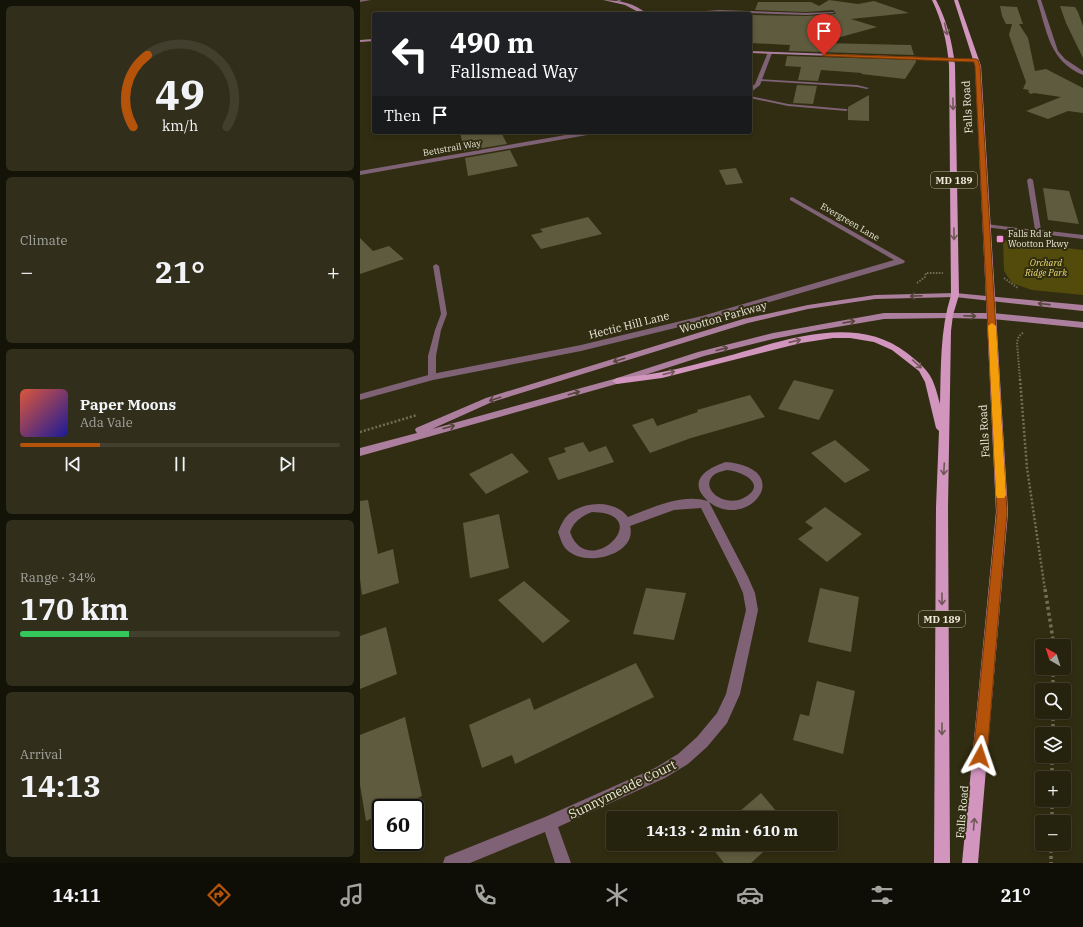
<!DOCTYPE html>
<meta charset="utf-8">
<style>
body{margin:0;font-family:"IBM Plex Serif",serif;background:#312f1c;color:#f1f3f6;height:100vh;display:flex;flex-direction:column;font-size:15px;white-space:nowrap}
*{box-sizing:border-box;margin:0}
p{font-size:13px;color:#a3a49e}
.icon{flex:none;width:22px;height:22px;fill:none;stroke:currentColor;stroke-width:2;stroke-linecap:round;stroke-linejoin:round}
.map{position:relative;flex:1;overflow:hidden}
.drawer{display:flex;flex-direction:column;gap:6px;padding:6px;background:#141308;width:360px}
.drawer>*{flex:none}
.guide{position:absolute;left:12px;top:12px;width:380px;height:122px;border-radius:4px;box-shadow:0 2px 6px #0003,0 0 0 1px #423f2e;background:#202124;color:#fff;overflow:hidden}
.needle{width:26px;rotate:321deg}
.tools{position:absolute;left:675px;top:639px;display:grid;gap:8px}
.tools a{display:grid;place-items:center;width:36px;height:36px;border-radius:4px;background:#25220e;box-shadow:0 2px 6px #0003,0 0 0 1px #423f2e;font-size:20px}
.speed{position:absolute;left:12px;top:799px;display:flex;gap:8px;font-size:20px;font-weight:700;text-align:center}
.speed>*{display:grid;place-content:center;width:52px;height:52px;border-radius:50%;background:#25220e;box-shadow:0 2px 6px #0003,0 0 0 1px #423f2e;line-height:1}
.speed .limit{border:2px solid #111;border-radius:6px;background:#fff;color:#111}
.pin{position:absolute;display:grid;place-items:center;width:34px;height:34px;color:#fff;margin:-41px -17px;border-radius:50% 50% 50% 0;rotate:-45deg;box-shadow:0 0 4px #0007}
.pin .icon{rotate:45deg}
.me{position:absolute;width:44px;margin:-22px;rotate:5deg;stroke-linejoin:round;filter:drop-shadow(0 0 3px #0008)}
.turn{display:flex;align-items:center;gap:14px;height:84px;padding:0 12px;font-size:18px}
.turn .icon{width:52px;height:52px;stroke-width:2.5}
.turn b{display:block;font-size:28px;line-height:34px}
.then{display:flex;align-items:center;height:38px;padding:0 12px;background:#0003;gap:8px;font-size:15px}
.big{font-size:30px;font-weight:700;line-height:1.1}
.drawer .widget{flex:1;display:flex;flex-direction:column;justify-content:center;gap:6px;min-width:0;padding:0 14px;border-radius:6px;background:#312f1c}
.drawer .dial{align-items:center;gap:0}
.dial svg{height:104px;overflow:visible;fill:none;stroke:#423f2e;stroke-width:7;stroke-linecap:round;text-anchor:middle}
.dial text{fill:#f1f3f6;stroke:none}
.song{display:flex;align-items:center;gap:12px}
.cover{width:48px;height:48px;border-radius:6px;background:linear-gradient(135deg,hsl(10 70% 55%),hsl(240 70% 35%))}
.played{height:4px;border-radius:2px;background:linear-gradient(90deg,#b45309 25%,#423f2e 25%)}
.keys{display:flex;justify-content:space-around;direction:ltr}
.heat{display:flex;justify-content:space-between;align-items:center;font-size:22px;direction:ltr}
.charge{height:6px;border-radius:3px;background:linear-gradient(90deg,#34c759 34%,#423f2e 0)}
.trip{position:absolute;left:246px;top:811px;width:232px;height:40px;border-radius:4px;background:#25220e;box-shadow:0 2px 6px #0003,0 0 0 1px #423f2e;font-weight:700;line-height:40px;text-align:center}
.tab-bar{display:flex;height:64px;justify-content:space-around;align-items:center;background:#0f0e06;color:#a3a49e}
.tab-bar .icon{width:28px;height:28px}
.tab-bar .on{color:#b45309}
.tab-bar b{font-size:18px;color:#f1f3f6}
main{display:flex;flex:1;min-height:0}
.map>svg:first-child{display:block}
</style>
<main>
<section class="drawer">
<div class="widget dial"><svg viewBox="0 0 100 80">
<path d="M14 69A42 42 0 1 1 86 69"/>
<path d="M14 69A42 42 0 0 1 25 14" stroke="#b45309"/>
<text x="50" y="56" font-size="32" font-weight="700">49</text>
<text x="50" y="72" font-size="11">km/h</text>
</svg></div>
<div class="widget"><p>Climate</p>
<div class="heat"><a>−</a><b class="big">21°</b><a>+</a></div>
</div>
<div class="widget">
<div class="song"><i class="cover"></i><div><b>Paper Moons</b><p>Ada Vale</p></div></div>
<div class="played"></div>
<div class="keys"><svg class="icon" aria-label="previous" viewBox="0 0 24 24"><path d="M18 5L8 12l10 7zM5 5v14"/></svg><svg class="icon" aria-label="pause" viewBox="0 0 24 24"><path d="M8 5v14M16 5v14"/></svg><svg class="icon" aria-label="next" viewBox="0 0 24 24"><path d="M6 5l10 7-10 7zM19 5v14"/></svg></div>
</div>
<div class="widget"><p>Range · 34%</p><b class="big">170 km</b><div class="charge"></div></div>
<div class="widget"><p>Arrival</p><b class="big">14:13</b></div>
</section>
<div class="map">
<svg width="723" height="863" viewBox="0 0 723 863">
<rect width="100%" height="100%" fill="#312d12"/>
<path fill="#534b0b" d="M643,240L723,250V295L672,290L652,283L644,271Z"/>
<g fill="#5e5b3e">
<path d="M469,0L498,4L514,1L549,13L491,19L517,27L459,43L551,45L554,55L429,51L430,45L390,43V24L393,15L446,16L475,14L476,13L473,10L446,12L395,10L398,2H451L459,6Z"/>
<path d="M640,6L657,7L663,24H659L668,38L675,71L686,69L723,88V113L708,111L688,119L666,111L701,97L674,93L671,94L668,92L669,90L663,89L666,82L649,35L652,24H646L642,16Z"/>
<path d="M700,6L715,7L718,12L723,26V58L706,23Z"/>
<path d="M427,56L556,60V62L545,79L501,74L502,73L461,70L458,81L438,80L441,67L425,66Z"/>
<path d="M437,85L457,86L453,104L433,103Z"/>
<path d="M509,95V121L488,120V107Z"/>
<path d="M100,132H141L147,144L104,151Z"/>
<path d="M150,150L158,166L108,176L105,158Z"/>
<path d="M376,168L383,183L366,185L359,170Z"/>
<path d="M683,188L709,191L719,224L688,220Z"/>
<path d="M228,217L242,234L181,249L171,235L183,232L180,229Z"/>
<path d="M0,238L13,251L29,246L44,259L0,274Z"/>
<path d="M434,380L474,390L459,420L418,409Z"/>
<path d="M390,395L405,417L331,438L290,453L272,425L293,418L297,426L338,412L337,410Z"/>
<path d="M475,440L510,470L485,483L451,453Z"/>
<path d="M223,442L229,452L246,446L254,462L198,480L188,458L206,452L204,448Z"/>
<path d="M152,453L169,472L126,494L109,474Z"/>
<path d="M8,500L18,554L33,549L39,583L2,595L0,579V501Z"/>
<path d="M465,507L502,534L467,562L438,539L453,528L445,522Z"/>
<path d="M139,514L149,568L110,578L103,523Z"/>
<path d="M164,581L210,621L183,643L138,600Z"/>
<path d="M286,588L326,593L314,640L273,634Z"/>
<path d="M460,588L499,597L491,652L448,642Z"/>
<path d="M26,627L37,674L0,689V636Z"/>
<path d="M276,663L294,697L155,764L152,755L122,768L109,725L170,698L174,710Z"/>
<path d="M457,681L495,691L483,754L433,740L440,714L449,716Z"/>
<path d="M45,717L62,796L35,808H21V814L6,821L0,785V735Z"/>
<path d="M401,793L422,818H372Z"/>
<path d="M349,844H412L391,863H364Z"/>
</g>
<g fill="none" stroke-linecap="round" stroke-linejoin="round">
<g stroke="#726f57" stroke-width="2" stroke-dasharray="1.5 1.5" stroke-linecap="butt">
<path d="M644,278L658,288"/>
<path d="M557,283L565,277L566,273H583"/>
<path d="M660,380L657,342L659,336L664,332"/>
</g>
<g stroke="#726f57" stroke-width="2.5" stroke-dasharray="2 2" stroke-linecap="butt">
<path d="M660,379L667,468L685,590"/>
<path d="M0,432L57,415"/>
</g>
<g stroke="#726f57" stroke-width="3.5" stroke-dasharray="3 3" stroke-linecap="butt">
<path d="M685,589L694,646"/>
<path d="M693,668V690"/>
<path d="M693,712V734"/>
<path d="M692,756V778"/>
<path d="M692,800V822"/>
<path d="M691,844V863"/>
</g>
<g fill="#7f6275" fill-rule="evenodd">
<path d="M399,79L497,85L509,88L507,89L497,87L400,81L398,80Z"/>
<path d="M390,96L428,104L486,109L488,110L486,111L428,106L390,98Z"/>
<path d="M670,178L673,180L681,230L723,235V239L624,227V225L626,224L675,230L667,180Z"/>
<path d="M76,264L79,266L87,314L81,330L76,356V377L72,379L68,377V356L75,330L81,314L73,266Z"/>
</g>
<g fill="#7f6275" fill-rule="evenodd">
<path d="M0,0H11L0,2Z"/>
<path d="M257,0H262L256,3Z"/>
<path d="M677,0H681L698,51L705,59L723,71V75C689,61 687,31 677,0Z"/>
<path d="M359,10L446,13L473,12L475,13L446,15L359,12L304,14Z"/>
<path d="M408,52L412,53L400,85L390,93V88L395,84Z"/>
<path d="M223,132H236L233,134L0,175V171Z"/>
<path d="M432,197L545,261L544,263L348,320L221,351L73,380L0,400V394L72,374L221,345L342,316L534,260L430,200V198Z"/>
<path d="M366,462C438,469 388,532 349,502L388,577L395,593L398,610L380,694L367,723L347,747L328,764L305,778L198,827L211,863H195L185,832L110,863H83L85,857L185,817L295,768L318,754L337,737L357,713L366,694L386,610L383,593L376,577L341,508L314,510L270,526C278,554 225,569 206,549C202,545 200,537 198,532C201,525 204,518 210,513C226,501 255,500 268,517C292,508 321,493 348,501C326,481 347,468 366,462ZM367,470C379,471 407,482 387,496C365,511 337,487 355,474C358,472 363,471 367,470ZM232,512C298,513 228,583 210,532C214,521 222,516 232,512Z"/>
</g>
<g fill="#ad7f9e" fill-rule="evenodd">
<path d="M243,0C259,0 275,3 287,14H282L265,5Z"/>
<path d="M14,39V41L0,42V40Z"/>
<path d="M390,51L616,59L618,60L616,61L390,53Z"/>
<path d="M595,293L723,305V311L595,297L515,299L448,309L388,323L132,402L72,429L254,379L338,352L413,333L524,313H632L723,322V328L632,319L589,318L524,319L459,330L413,339L344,356L260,383L0,456V448L57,433L55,430L56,428L126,398L383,319L448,305L515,295Z"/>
</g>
<g fill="#d195be" fill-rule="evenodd">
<path d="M572,0H576C587,21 592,41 595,65L599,295L593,315L591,331L588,507L590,863H574L576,507L579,431L576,428L565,382L559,371L532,350L514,342L490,338H473L441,343L302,378L257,384L252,381L257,378C272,376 287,375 302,372C323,368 343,362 364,357C421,342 494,312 547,353C570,371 573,376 580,404C581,367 580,330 591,295L589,65C587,41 582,21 572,0Z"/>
<path d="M594,0H598L621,66L648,512L618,863H602L636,512L615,66Z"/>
</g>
</g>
<defs><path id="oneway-shaft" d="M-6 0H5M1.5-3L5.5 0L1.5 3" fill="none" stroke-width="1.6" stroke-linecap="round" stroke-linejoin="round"/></defs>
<g stroke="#715757">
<use href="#oneway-shaft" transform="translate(586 29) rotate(76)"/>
<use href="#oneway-shaft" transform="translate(593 104) rotate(89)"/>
<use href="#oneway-shaft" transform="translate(594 234) rotate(89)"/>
<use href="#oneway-shaft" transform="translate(435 341) rotate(-13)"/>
<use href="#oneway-shaft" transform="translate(557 364) rotate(42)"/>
<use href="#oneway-shaft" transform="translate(309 373) rotate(-15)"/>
<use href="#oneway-shaft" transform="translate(584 469) rotate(93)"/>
<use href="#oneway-shaft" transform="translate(582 599) rotate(90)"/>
<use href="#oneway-shaft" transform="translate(582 729) rotate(90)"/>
<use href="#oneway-shaft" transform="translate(614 824) rotate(-85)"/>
</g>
<g stroke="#56463c">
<use href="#oneway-shaft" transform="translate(556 296) rotate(178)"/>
<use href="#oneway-shaft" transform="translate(684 304) rotate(-174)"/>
<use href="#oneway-shaft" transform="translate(610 316) rotate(2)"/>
<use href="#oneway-shaft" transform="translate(489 322) rotate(-10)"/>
<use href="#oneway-shaft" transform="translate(362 349) rotate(-14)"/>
<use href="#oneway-shaft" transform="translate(259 360) rotate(163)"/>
<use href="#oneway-shaft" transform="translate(214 393) rotate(-16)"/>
<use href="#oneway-shaft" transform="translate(135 399) rotate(162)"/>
<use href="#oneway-shaft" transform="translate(89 427) rotate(-15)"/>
</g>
<path fill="#b45309" stroke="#753606" d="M464,54L616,59L618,60L620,66L647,512L627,756L625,761L620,763L615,761L613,756L637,512L615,66L614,62L462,56Z"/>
<path fill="#f59e0b" d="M632,323L636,326L646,495L644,498H637L636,495L628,326Z"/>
<rect fill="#f391d6" stroke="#312d12" stroke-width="1.5" x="636" y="235" width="8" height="8" rx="2"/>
<g text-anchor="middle" stroke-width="4" stroke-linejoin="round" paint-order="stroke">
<g font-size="9" fill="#eceada" stroke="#312d12">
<text transform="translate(92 148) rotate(-10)" y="3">Bettstrail Way</text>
<text transform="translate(490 222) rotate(30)" y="3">Evergreen Lane</text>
</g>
<g font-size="9" fill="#eceada" stroke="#312d12" text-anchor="start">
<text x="648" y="237">Falls Rd at<tspan x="648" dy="10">Wootton Pkwy</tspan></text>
</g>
<g font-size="9" font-style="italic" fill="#eedf6f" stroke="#312d12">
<text x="686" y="266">Orchard<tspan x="686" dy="10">Ridge Park</tspan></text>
</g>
<g fill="#312d12" stroke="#b4b19e" stroke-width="1">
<rect x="571" y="172" width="46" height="16" rx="3"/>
<rect x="559" y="611" width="46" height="16" rx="3"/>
</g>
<g font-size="10" font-weight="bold" fill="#eceada">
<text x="594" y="184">MD 189</text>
<text x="582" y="623">MD 189</text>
</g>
<g font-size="11" fill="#eceada" stroke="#312d12">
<text transform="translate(607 107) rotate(-93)" y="4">Falls Road</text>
<text transform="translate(363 317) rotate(-16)" y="4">Wootton Parkway</text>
<text transform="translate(269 325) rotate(-14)" y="4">Hectic Hill Lane</text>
<text transform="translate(624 431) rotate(-93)" y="4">Falls Road</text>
<text transform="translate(602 812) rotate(-85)" y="4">Falls Road</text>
</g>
<g font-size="13" fill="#eceada" stroke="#312d12">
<text transform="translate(262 789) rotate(-26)" y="5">Sunnymeade Court</text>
</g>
</g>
</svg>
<div class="tools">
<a><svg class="needle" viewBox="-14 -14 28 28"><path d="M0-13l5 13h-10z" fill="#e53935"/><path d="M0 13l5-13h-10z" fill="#a3a49e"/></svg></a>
<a><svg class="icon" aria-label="search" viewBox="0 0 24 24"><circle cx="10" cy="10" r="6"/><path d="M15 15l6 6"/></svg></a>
<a><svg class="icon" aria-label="layers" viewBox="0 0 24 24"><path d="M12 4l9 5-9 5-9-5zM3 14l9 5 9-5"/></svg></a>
<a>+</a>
<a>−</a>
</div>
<div class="speed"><div class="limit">60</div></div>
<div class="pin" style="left:464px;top:55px;background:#d93025"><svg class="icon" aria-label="arrive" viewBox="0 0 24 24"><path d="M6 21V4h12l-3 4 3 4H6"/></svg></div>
<svg class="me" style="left:620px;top:756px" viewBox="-20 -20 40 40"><path d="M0-17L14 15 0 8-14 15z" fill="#b45309" stroke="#fff" stroke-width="4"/></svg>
<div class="trip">14:13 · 2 min · 610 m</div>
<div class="guide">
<div class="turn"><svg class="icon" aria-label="left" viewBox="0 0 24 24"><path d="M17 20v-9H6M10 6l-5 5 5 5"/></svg><div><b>490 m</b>Fallsmead Way</div></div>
<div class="then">Then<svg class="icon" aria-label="arrive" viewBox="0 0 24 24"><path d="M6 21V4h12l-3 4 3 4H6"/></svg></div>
</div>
</div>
</main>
<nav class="tab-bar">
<b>14:11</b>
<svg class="icon on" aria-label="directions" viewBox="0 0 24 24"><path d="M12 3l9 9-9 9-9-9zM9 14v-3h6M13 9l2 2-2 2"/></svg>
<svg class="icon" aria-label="music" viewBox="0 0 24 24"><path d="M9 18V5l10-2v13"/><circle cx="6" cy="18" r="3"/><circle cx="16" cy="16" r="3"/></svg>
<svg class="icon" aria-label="phone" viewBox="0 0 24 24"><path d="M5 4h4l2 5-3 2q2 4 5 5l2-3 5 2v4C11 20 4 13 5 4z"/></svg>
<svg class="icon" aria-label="climate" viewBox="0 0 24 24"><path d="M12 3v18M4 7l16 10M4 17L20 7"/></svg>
<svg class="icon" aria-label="car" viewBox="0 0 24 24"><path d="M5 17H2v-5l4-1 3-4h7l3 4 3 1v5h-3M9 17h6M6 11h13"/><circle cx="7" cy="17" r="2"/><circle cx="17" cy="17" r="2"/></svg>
<svg class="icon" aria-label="filters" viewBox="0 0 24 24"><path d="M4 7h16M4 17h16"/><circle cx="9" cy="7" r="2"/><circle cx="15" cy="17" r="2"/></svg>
<b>21°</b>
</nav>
